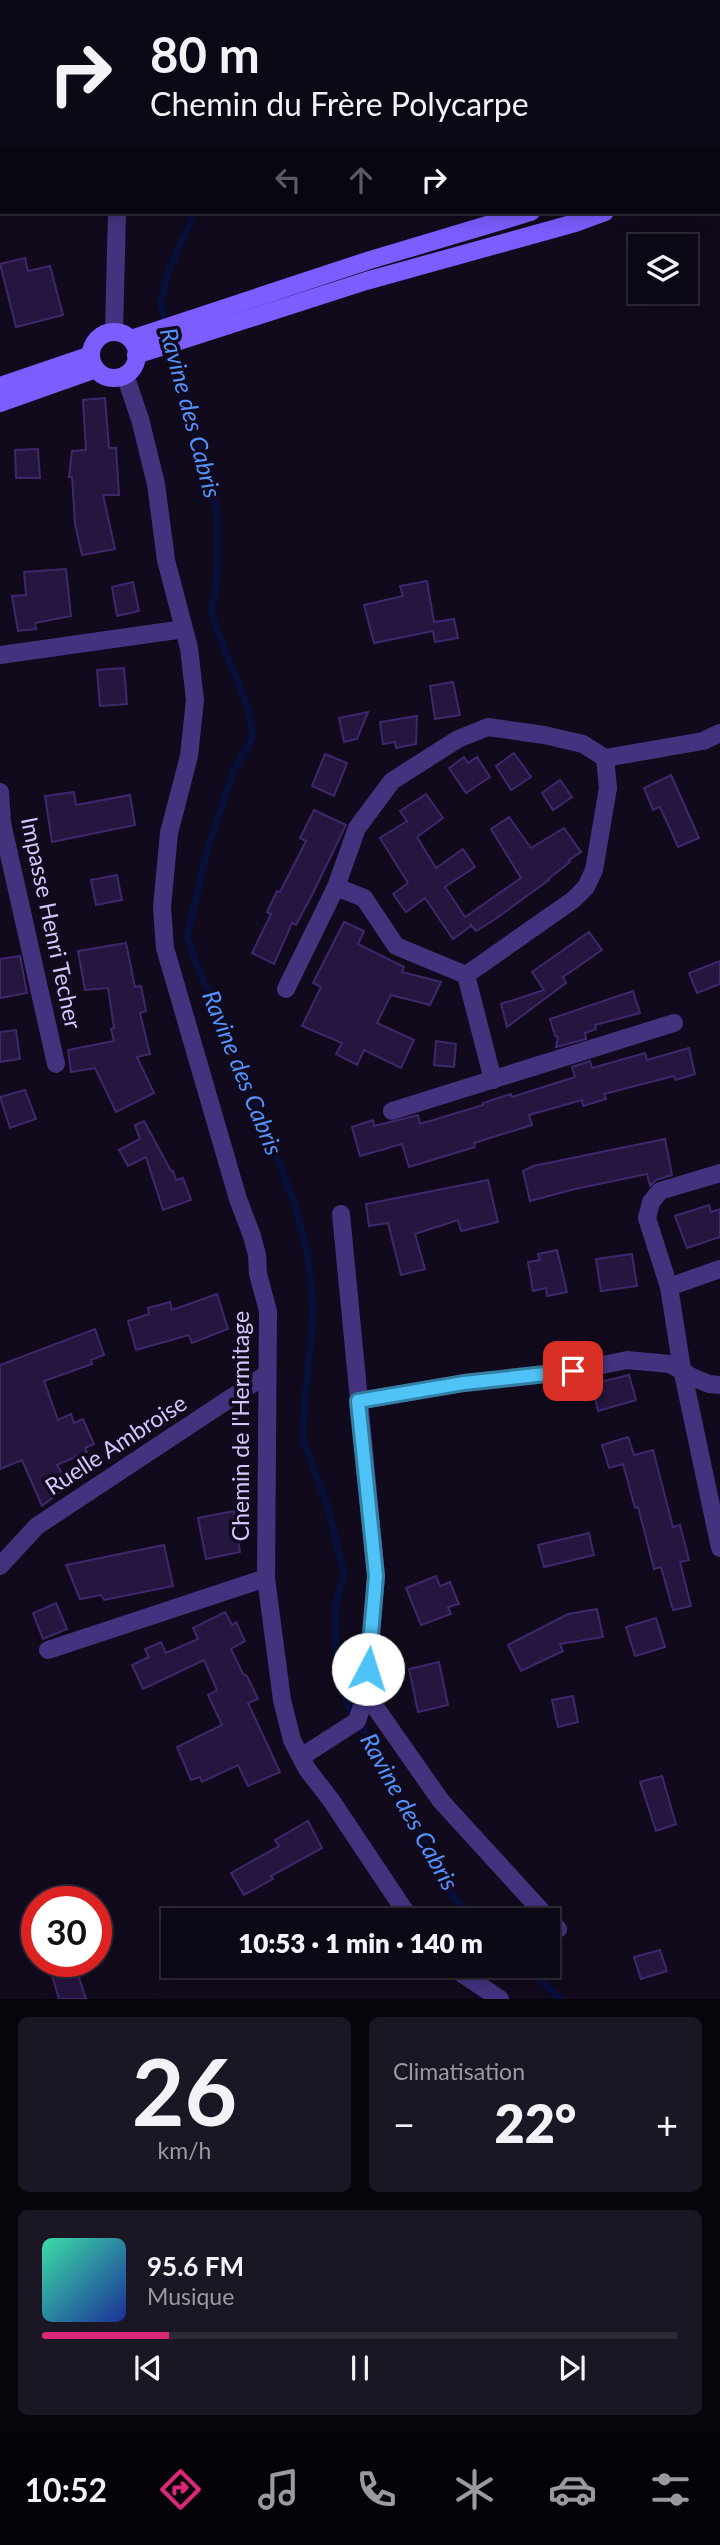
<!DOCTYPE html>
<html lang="fr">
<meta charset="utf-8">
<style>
body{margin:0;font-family:Lato,sans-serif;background:#1b1623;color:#f1f3f6;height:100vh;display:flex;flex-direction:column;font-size:26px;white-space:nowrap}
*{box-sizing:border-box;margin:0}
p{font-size:23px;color:#9a9aa1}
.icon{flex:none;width:38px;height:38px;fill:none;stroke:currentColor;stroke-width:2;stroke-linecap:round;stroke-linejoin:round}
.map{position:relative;height:1999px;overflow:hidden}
.sheet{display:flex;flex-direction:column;gap:18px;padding:18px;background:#07040c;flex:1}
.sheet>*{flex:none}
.banner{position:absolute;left:0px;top:0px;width:721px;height:214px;box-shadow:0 4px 18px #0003,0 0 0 2px #2d2935;background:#0d0816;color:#f1f3f6;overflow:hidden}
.buttons{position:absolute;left:628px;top:234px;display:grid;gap:14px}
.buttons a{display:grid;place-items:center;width:70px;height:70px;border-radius:0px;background:#0d0816;box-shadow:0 4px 18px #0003,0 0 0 2px #2d2935;font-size:35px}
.speed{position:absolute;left:21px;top:1886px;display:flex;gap:14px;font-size:35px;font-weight:700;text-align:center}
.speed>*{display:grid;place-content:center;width:91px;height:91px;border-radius:50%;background:#0d0816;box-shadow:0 4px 18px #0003,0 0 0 2px #2d2935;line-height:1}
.speed .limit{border:10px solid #d22;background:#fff;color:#111}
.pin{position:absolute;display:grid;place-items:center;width:60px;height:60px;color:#fff;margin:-30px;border-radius:14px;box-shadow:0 4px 10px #0006}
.me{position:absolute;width:77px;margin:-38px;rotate:5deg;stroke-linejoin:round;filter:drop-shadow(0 0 5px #0008)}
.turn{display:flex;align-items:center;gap:24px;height:147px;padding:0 35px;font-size:32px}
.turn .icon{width:91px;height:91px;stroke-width:2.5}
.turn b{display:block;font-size:49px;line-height:60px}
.lanes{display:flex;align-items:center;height:66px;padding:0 35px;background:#0003;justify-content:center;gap:35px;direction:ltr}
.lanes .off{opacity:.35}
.big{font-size:52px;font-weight:800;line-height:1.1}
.sheet .tile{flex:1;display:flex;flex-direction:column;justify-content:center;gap:10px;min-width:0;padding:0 24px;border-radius:10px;background:#1b1623}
.sheet .dial{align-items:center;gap:0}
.dial b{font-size:91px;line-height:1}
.song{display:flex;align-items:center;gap:21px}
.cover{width:84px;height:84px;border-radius:10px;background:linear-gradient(135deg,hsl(160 70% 55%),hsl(230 70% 35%))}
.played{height:7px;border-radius:4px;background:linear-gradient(90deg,#db2777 20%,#2d2935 20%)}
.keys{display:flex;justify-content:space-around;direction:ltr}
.heat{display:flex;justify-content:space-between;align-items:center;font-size:38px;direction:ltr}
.sheet .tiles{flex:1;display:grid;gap:18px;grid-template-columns:1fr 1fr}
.tile:last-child{grid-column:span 2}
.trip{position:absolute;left:161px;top:1908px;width:399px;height:70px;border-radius:0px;background:#0d0816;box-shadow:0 4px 18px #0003,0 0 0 2px #2d2935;font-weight:800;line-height:70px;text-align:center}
.dock{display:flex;height:112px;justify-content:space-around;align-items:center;background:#050309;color:#9a9aa1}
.dock .icon{width:49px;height:49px}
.dock .current{color:#db2777}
.dock b{font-size:32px;color:#f1f3f6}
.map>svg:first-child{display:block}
</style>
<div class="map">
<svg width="720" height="1999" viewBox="0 0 720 1999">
<rect width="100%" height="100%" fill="#110a1d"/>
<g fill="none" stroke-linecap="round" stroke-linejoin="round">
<g stroke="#06103a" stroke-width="7">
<path d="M274,0L275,2"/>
<path d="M166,325L161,302L167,275L195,212"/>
<path d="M169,344L215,501L218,521V562L215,596L211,610L218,633L249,710L253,736L233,772L207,851L187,937L202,979L225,1024L270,1139L296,1208L308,1256L313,1311L302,1437L328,1507L344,1575L335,1608V1635L341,1682L348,1706L385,1765L449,1890L463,1908L476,1920"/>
<path d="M525,1965L560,1999"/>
</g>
</g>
<g fill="#25163f" stroke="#40266c" stroke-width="2">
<path d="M25,258L28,271L50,266L63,315L16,327L0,264Z"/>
<path d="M105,398L109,448H116L119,495H103L115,549L82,555L75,524L72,477H69L72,451L86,450L83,400Z"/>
<path d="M38,449L40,478H16L15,450Z"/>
<path d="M66,569L71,616L35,623L36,629L18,631L12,596L26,595L24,572Z"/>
<path d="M427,581L434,622L454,619L458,638L435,642L433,631L374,643L364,605L403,596L400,586Z"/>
<path d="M133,582L139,611L117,616L112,587Z"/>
<path d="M124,668L127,704L100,706L97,670Z"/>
<path d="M453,682L460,715L435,719L430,686Z"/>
<path d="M368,712L357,739L344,742L339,718Z"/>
<path d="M417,716L416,744L396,748L395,742L383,744L380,722Z"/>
<path d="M514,753L531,777L511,790L496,766Z"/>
<path d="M325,754L347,763L334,796L312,786Z"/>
<path d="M464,757L468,763L477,757L490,777L466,793L449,768Z"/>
<path d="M671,775L699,838L678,847L660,807L653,810L644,788Z"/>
<path d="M560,780L572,797L553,810L542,793Z"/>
<path d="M74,792L76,805L130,795L135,825L52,842L45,796Z"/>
<path d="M426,794L443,818L417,837L436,868L463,849L475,867L445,887L465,917L521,878L491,829L509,817L531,848L564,828L581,852L569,860L570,862L548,879L549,880L494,920L476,931L470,924L471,926L453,939L425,898L406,912L393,894L408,883L380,838L407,821L400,811Z"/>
<path d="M314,810L346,825L312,895L296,925L292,923L274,964L252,953L271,914L267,912L277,891L280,892L306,841L300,838Z"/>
<path d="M117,875L122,900L96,905L91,880Z"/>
<path d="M344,922L364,931L358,944L404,967L402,972L441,982L430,1005L391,995L377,1023L414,1040L401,1068L364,1050L357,1065L336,1054L342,1043L302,1026L321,987L313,983Z"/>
<path d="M589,932L602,950L563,977L566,983L507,1027L501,1004L544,990L532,972Z"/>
<path d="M126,943L135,987L141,986L146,1011L140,1013L150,1054L137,1057L154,1093L116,1112L95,1068L71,1072L68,1050L114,1041L111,1029L114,1028L108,988L85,990L78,951Z"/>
<path d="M20,956L27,993L0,998V959Z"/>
<path d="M720,961V984L697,993L689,973Z"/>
<path d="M633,991L640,1013L595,1025L596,1029L585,1033L586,1039L556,1047L558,1037L555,1036L550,1019Z"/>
<path d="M16,1030L20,1059L0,1062V1032Z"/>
<path d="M436,1041L456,1044L454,1067L434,1065Z"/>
<path d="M689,1048L695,1074L676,1080L674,1076L604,1094L606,1099L583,1106L582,1100L529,1115L532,1125L474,1143L475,1147L409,1167L402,1144L360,1156L352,1127L373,1120L374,1126L418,1115L420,1124L483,1105V1103L511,1094L512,1097L575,1077L572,1067L590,1061L592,1068L645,1053L647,1060Z"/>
<path d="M25,1090L36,1119L10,1128L0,1097Z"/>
<path d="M144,1121L171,1171H173L176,1180L183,1178L191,1200L163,1210L146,1157L128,1166L119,1150L140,1139L135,1125Z"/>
<path d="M665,1139L672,1175L656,1180L650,1186L647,1174L575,1189L530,1201L523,1171L533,1166Z"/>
<path d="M488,1180L498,1222L461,1231L458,1220L415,1234L425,1269L401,1275L388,1223L369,1226L366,1204Z"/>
<path d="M709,1205L711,1212L720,1209V1237L687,1248L675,1216Z"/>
<path d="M557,1250L567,1292L547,1296L546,1288L533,1291L528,1262L540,1260L538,1254Z"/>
<path d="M632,1254L637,1286L601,1291L596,1259Z"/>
<path d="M217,1294L228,1329L192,1343L189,1335L136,1350L128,1321L149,1314L148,1308L170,1302L172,1310Z"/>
<path d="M95,1329L104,1355L91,1360L92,1364L44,1381L58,1420L71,1414L74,1423L83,1419L94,1444L85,1448L87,1452L57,1465L69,1485L42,1506L22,1460L0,1469V1365Z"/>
<path d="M629,1375L636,1400L598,1411L592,1384Z"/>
<path d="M628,1437L634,1455L653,1450L673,1527L680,1525L689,1560L680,1562L691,1606L673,1610L661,1567L654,1569L638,1507L635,1508L623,1464L609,1468L602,1445Z"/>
<path d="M234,1511L240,1552L206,1559L198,1518Z"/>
<path d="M589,1533L594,1555L544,1567L538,1545Z"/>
<path d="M164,1545L173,1586L104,1600L101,1595L80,1599L66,1565Z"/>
<path d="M436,1576L440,1586L450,1582L459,1604L448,1607L451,1614L421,1625L406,1588Z"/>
<path d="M56,1603L67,1629L43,1639L33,1613Z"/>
<path d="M597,1609L603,1637L560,1644L563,1651L521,1671L508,1645L568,1614Z"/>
<path d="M225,1612L232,1625L236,1622L245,1641L231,1649L243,1674L247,1676L258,1699L248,1703L280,1772L248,1786L238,1765L202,1782L200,1777L191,1780L177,1747L222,1725L208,1695L217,1690L204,1660L143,1689L132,1665L149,1657L145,1649L161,1642L166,1653L198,1639L193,1628Z"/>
<path d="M656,1618L665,1647L635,1656L626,1627Z"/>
<path d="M439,1662L448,1705L418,1712L409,1669Z"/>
<path d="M573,1696L578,1722L558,1727L552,1700Z"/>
<path d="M662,1776L676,1824L656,1831L640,1782Z"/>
<path d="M308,1821L322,1848L271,1876L273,1879L244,1895L231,1873L279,1846L275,1840Z"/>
<path d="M660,1950L667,1971L641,1979L634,1957Z"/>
<path d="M48,1962H74L86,1999H59Z"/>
</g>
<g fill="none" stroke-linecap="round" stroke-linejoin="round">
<g stroke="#43337f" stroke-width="18">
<path d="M66,0V2"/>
<path d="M114,332L117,212"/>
<path d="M125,375L140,419L156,484L166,560L189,648L195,700L189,756L169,833L162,907L165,948L238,1199L252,1236L257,1255L258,1274L268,1311L266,1578L282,1700L292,1740L307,1769L331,1800L411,1920"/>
<path d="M0,655L184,629"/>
<path d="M605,758L703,741L720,733"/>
<path d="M0,792L2,823L56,1064"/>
<path d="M336,887L364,898L396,946L466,975L573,900L586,887L594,870L608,788L605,758"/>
<path d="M466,975L493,1080"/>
<path d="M286,989L336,887L357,828L392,781L458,739L488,727L544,735L583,744L605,758"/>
<path d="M392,1111L674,1023"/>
<path d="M720,1173L660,1191L651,1202L647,1218L669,1287L682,1369L720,1548"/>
<path d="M669,1287L720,1269"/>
<path d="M358,1401L464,1383L573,1371L627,1360L670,1364L692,1377L709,1384L720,1385"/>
<path d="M0,1566L37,1526L267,1374"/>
<path d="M48,1650L266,1578"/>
<path d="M366,1694L441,1801L558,1929"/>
<path d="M301,1757L357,1721L366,1694L376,1576L341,1214"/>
<path d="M449,1965L500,1999"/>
</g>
<g stroke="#7d5dff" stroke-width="18">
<path d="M719,145H720"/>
<path d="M719,170H720"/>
<circle cx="114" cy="355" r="23"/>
<path d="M131,339L370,260L531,212"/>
<path d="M136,355L366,281L575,223L605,212"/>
<path d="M0,386L91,355"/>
<path d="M0,403L96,369"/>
</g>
</g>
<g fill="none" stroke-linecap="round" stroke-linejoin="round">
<defs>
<path id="route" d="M368,1669L376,1576L358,1401L464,1383L573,1371"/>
</defs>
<use href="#route" stroke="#337fa1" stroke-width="18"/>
<use href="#route" stroke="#4fc3f7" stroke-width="12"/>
</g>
<g text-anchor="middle" stroke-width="7" stroke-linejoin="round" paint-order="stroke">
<g font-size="23" fill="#d6c6ff" stroke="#110a1d">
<text transform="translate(51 923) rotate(78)" y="8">Impasse Henri Techer</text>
<text transform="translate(241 1426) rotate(-90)" y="8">Chemin de l'Hermitage</text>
<text transform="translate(116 1445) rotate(-33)" y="8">Ruelle Ambroise</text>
</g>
<g font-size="24" font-style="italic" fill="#5493ff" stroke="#110a1d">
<text transform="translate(190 413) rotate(75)" y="8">Ravine des Cabris</text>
<text transform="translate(242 1073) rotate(68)" y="8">Ravine des Cabris</text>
<text transform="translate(409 1812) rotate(61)" y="8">Ravine des Cabris</text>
</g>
</g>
</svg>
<div class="buttons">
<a><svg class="icon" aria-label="layers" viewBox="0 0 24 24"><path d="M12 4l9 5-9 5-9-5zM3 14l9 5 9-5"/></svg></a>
</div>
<div class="speed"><div class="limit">30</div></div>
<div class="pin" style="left:573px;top:1371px;background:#d93025"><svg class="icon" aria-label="arrive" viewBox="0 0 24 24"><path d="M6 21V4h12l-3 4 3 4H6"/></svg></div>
<svg class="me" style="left:368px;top:1669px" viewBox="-20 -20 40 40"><circle r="19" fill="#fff"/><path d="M0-13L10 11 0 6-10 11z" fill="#4fc3f7"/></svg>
<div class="trip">10:53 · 1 min · 140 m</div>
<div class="banner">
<div class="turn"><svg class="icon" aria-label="right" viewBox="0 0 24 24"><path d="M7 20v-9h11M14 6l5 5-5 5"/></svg><div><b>80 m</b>Chemin du Frère Polycarpe</div></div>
<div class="lanes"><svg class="icon off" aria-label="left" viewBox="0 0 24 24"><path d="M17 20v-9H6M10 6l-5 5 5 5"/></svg><svg class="icon off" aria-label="ahead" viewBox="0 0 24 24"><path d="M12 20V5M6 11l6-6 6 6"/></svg><svg class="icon" aria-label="right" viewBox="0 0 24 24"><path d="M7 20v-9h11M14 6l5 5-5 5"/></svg></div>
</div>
</div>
<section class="sheet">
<div class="tiles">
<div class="tile dial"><b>26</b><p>km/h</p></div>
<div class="tile"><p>Climatisation</p>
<div class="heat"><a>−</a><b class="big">22°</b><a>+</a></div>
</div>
<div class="tile">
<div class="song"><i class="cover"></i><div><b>95.6 FM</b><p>Musique</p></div></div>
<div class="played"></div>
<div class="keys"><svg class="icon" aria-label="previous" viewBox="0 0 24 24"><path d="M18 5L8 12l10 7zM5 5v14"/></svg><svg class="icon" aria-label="pause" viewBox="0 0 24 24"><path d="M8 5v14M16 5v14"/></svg><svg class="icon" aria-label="next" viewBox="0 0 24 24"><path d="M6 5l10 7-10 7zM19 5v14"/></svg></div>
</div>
</div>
</section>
<nav class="dock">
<b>10:52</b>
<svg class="icon current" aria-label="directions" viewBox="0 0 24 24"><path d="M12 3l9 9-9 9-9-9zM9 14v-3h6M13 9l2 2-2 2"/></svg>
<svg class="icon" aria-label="music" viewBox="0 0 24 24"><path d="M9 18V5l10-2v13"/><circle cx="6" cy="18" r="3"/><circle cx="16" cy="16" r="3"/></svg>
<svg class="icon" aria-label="phone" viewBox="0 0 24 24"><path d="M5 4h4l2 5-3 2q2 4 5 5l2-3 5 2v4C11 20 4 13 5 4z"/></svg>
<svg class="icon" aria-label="climate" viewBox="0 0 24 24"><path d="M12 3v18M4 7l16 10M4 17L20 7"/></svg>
<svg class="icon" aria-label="car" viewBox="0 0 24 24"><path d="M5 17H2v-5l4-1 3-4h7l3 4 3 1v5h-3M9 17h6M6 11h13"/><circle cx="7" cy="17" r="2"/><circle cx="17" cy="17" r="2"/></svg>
<svg class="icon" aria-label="filters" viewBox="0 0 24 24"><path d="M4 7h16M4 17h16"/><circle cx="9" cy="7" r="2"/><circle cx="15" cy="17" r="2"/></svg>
</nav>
